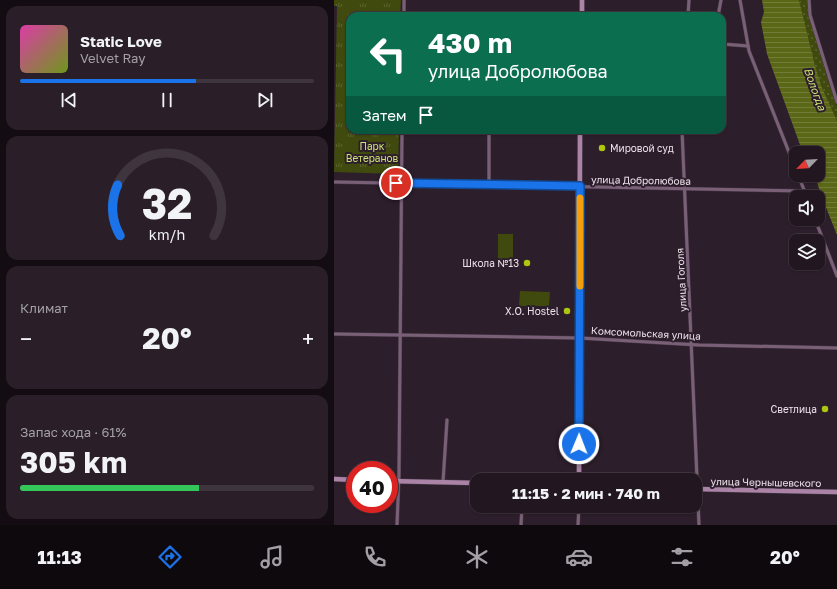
<!DOCTYPE html>
<html lang="ru">
<meta charset="utf-8">
<style>
body{margin:0;font-family:"Golos Text",sans-serif;background:#2a1f29;color:#f1f3f6;height:100vh;display:flex;flex-direction:column;font-size:15px;white-space:nowrap}
*{box-sizing:border-box;margin:0}
p{font-size:13px;color:#a29fa5}
.icon{flex:none;width:22px;height:22px;fill:none;stroke:currentColor;stroke-width:2;stroke-linecap:round;stroke-linejoin:round}
.map{position:relative;flex:1;overflow:hidden}
.sheet{display:flex;flex-direction:column;gap:6px;padding:6px;background:#130c12;width:334px}
.sheet>*{flex:none}
.guide{position:absolute;left:12px;top:12px;width:380px;height:122px;border-radius:12px;box-shadow:0 1px 3px #0004,0 0 0 1px #3f353e;background:#0b6e4f;color:#fff;overflow:hidden}
.needle{width:26px;rotate:245deg}
.fabs{position:absolute;left:455px;top:146px;display:grid;gap:8px}
.fabs a{display:grid;place-items:center;width:36px;height:36px;border-radius:8px;background:#221620;box-shadow:0 1px 3px #0004,0 0 0 1px #3f353e;font-size:20px}
.speed{position:absolute;left:12px;top:461px;display:flex;gap:8px;font-size:20px;font-weight:700;text-align:center}
.speed>*{display:grid;place-content:center;width:52px;height:52px;border-radius:50%;background:#221620;box-shadow:0 1px 3px #0004,0 0 0 1px #3f353e;line-height:1}
.speed .limit{border:6px solid #d22;background:#fff;color:#111}
.pin{position:absolute;display:grid;place-items:center;width:34px;height:34px;color:#fff;margin:-17px;border:2px solid #fff;border-radius:50%;box-shadow:0 1px 4px #0007}
.me{position:absolute;width:44px;margin:-22px;rotate:1deg;stroke-linejoin:round;filter:drop-shadow(0 0 3px #0008)}
.turn{display:flex;align-items:center;gap:14px;height:84px;padding:0 16px;font-size:18px}
.turn .icon{width:52px;height:52px;stroke-width:2.5}
.turn b{display:block;font-size:28px;line-height:34px}
.then{display:flex;align-items:center;height:38px;padding:0 16px;background:#0003;gap:8px;font-size:15px}
.big{font-size:30px;font-weight:700;line-height:1.1}
.sheet .tile{flex:1;display:flex;flex-direction:column;justify-content:center;gap:6px;min-width:0;padding:0 14px;border-radius:12px;background:#2a1f29}
.sheet .dial{align-items:center;gap:0}
.dial svg{height:104px;overflow:visible;fill:none;stroke:#3f353e;stroke-width:7;stroke-linecap:round;text-anchor:middle}
.dial text{fill:#f1f3f6;stroke:none}
.song{display:flex;align-items:center;gap:12px}
.cover{width:48px;height:48px;border-radius:6px;background:linear-gradient(135deg,hsl(320 70% 55%),hsl(80 70% 35%))}
.played{height:4px;border-radius:2px;background:linear-gradient(90deg,#1a73e8 60%,#3f353e 60%)}
.keys{display:flex;justify-content:space-around;direction:ltr}
.heat{display:flex;justify-content:space-between;align-items:center;font-size:22px;direction:ltr}
.charge{height:6px;border-radius:3px;background:linear-gradient(90deg,#34c759 61%,#3f353e 0)}
.trip{position:absolute;left:136px;top:473px;width:232px;height:40px;border-radius:12px;background:#221620;box-shadow:0 1px 3px #0004,0 0 0 1px #3f353e;font-weight:700;line-height:40px;text-align:center}
.menu{display:flex;height:64px;justify-content:space-around;align-items:center;background:#0e090d;color:#a29fa5}
.menu .icon{width:28px;height:28px}
.menu .current{color:#1a73e8}
.menu b{font-size:18px;color:#f1f3f6}
main{display:flex;flex:1;min-height:0}
.map>svg:first-child{display:block}
</style>
<main>
<section class="sheet">
<div class="tile">
<div class="song"><i class="cover"></i><div><b>Static Love</b><p>Velvet Ray</p></div></div>
<div class="played"></div>
<div class="keys"><svg class="icon" aria-label="previous" viewBox="0 0 24 24"><path d="M18 5L8 12l10 7zM5 5v14"/></svg><svg class="icon" aria-label="pause" viewBox="0 0 24 24"><path d="M8 5v14M16 5v14"/></svg><svg class="icon" aria-label="next" viewBox="0 0 24 24"><path d="M6 5l10 7-10 7zM19 5v14"/></svg></div>
</div>
<div class="tile dial"><svg viewBox="0 0 100 80">
<path d="M14 69A42 42 0 1 1 86 69"/>
<path d="M14 69A42 42 0 0 1 12 30" stroke="#1a73e8"/>
<text x="50" y="56" font-size="32" font-weight="700">32</text>
<text x="50" y="72" font-size="11">km/h</text>
</svg></div>
<div class="tile"><p>Климат</p>
<div class="heat"><a>−</a><b class="big">20°</b><a>+</a></div>
</div>
<div class="tile"><p>Запас хода · 61%</p><b class="big">305 km</b><div class="charge"></div></div>
</section>
<div class="map">
<svg width="503" height="525" viewBox="0 0 503 525">
<defs>
<pattern id="grass-dots" width="8" height="8" patternUnits="userSpaceOnUse"><rect width="8" height="8" fill="#404a0e"/><path d="M2 2h.1M6 6h.1" fill="none" stroke="#5c6431" stroke-width="1.8" stroke-linecap="round"/></pattern>
<pattern id="park-tufts" width="24" height="20" patternUnits="userSpaceOnUse"><rect width="24" height="20" fill="#404a0e"/><path d="M3 7l-1-3M5 7V3M7 7l1-3M15 17l-1-3M17 17v-4M19 17l1-3" fill="none" stroke="#5c6431"/></pattern>
<pattern id="water-rules" width="6" height="5" patternUnits="userSpaceOnUse"><rect width="6" height="5" fill="#5a6717"/><path d="M0 2.5h6" fill="none" stroke="#727c39"/></pattern>
</defs>
<rect width="100%" height="100%" fill="#2d1e2b"/>
<path fill="url(#grass-dots)" d="M465,0H474L475,16L495,83L503,106V121C483,86 473,39 465,0Z"/>
<path fill="url(#park-tufts)" d="M0,0H67L66,16H16V130H65L64,174L0,172L3,6H0Z"/>
<g fill="#404a0e">
<rect x="164" y="234" width="15" height="33"/>
<path d="M186,291L216,292L215,306H185Z"/>
</g>
<path fill="url(#water-rules)" d="M428,0H465L481,66L488,88L503,121V235L491,205L486,199V192L481,175H484V153H469L433,54L427,22L430,12Z"/>
<g fill="none" stroke-linecap="round" stroke-linejoin="round">
<defs>
<g id="street">
<path d="M406,0L415,51L462,170"/>
<path d="M475,0L476,15L503,102"/>
<path d="M70,16V0"/>
<path d="M354,16L355,0"/>
<path d="M384,16L387,0"/>
<path d="M388,44L414,46"/>
<path d="M348,130L365,525"/>
<path d="M464,175L473,197"/>
<path d="M0,182L470,191"/>
<path d="M155,185V130"/>
<path d="M481,219L503,276"/>
<path d="M0,334L246,338L365,345L503,348"/>
<path d="M109,482L113,420"/>
<path d="M63,525L65,474L68,130"/>
<path d="M187,525L188,506"/>
<path d="M244,525L245,506"/>
</g>
<g id="secondary">
<path d="M248,16V0"/>
<path d="M0,479L21,480"/>
<path d="M245,480L246,130"/>
<path d="M55,481L143,483"/>
<path d="M361,489L503,492"/>
</g>
</defs>
<use href="#street" stroke="#483946" stroke-width="4"/>
<use href="#secondary" stroke="#483946" stroke-width="5.5"/>
<use href="#street" stroke="#796077" stroke-width="3"/>
<use href="#secondary" stroke="#aa83a7" stroke-width="4.5"/>
</g>
<g fill="none" stroke-linecap="round" stroke-linejoin="round">
<defs>
<path id="route" d="M62,183L246,186L245,444"/>
</defs>
<use href="#route" stroke="#114b97" stroke-width="10"/>
<use href="#route" stroke="#1a73e8" stroke-width="7"/>
<path stroke="#f59e0b" stroke-width="7" d="M246,198V286"/>
</g>
<g fill="#adc610" stroke="#2d1e2b" stroke-width="1.5">
<circle cx="268" cy="148" r="4"/>
<circle cx="193" cy="263" r="4"/>
<circle cx="233" cy="311" r="4"/>
<circle cx="491" cy="409" r="4"/>
</g>
<g text-anchor="middle" stroke-width="4" stroke-linejoin="round" paint-order="stroke">
<g font-size="10" fill="#cde279" stroke="#2d1e2b">
<text x="38" y="150">Парк<tspan x="38" dy="12">Ветеранов</tspan></text>
</g>
<g font-size="10" fill="#ede2eb" stroke="#2d1e2b" text-anchor="end">
<text x="276" y="152" text-anchor="start">Мировой суд</text>
<text x="185" y="267">Школа №13</text>
<text x="225" y="315">X.O. Hostel</text>
<text x="483" y="413">Светлица</text>
</g>
<g font-size="10" fill="#ede2eb" stroke="#2d1e2b">
<text transform="translate(307 180) rotate(1)" y="4">улица Добролюбова</text>
<text transform="translate(347 280) rotate(-93)" y="4">улица Гоголя</text>
<text transform="translate(312 333) rotate(3)" y="4">Комсомольская улица</text>
<text transform="translate(432 482) rotate(1)" y="4">улица Чернышевского</text>
</g>
<g font-size="11" font-style="italic" fill="#cadf77" stroke="#2d1e2b">
<text transform="translate(481 89) rotate(70)" y="4">Вологда</text>
</g>
</g>
</svg>
<div class="fabs">
<a><svg class="needle" viewBox="-14 -14 28 28"><path d="M0-13l5 13h-10z" fill="#e53935"/><path d="M0 13l5-13h-10z" fill="#a29fa5"/></svg></a>
<a><svg class="icon" aria-label="sound" viewBox="0 0 24 24"><path d="M4 9h4l5-4v14l-5-4H4zM17 9q2 3 0 6"/></svg></a>
<a><svg class="icon" aria-label="layers" viewBox="0 0 24 24"><path d="M12 4l9 5-9 5-9-5zM3 14l9 5 9-5"/></svg></a>
</div>
<div class="speed"><div class="limit">40</div></div>
<div class="pin" style="left:62px;top:183px;background:#d93025"><svg class="icon" aria-label="arrive" viewBox="0 0 24 24"><path d="M6 21V4h12l-3 4 3 4H6"/></svg></div>
<svg class="me" style="left:245px;top:444px" viewBox="-20 -20 40 40"><circle r="17" fill="#1a73e8" stroke="#fff" stroke-width="3"/><path d="M0-11L8 9 0 5-8 9z" fill="#fff"/></svg>
<div class="trip">11:15 · 2 мин · 740 m</div>
<div class="guide">
<div class="turn"><svg class="icon" aria-label="left" viewBox="0 0 24 24"><path d="M17 20v-9H6M10 6l-5 5 5 5"/></svg><div><b>430 m</b>улица Добролюбова</div></div>
<div class="then">Затем<svg class="icon" aria-label="arrive" viewBox="0 0 24 24"><path d="M6 21V4h12l-3 4 3 4H6"/></svg></div>
</div>
</div>
</main>
<nav class="menu">
<b>11:13</b>
<svg class="icon current" aria-label="directions" viewBox="0 0 24 24"><path d="M12 3l9 9-9 9-9-9zM9 14v-3h6M13 9l2 2-2 2"/></svg>
<svg class="icon" aria-label="music" viewBox="0 0 24 24"><path d="M9 18V5l10-2v13"/><circle cx="6" cy="18" r="3"/><circle cx="16" cy="16" r="3"/></svg>
<svg class="icon" aria-label="phone" viewBox="0 0 24 24"><path d="M5 4h4l2 5-3 2q2 4 5 5l2-3 5 2v4C11 20 4 13 5 4z"/></svg>
<svg class="icon" aria-label="climate" viewBox="0 0 24 24"><path d="M12 3v18M4 7l16 10M4 17L20 7"/></svg>
<svg class="icon" aria-label="car" viewBox="0 0 24 24"><path d="M5 17H2v-5l4-1 3-4h7l3 4 3 1v5h-3M9 17h6M6 11h13"/><circle cx="7" cy="17" r="2"/><circle cx="17" cy="17" r="2"/></svg>
<svg class="icon" aria-label="filters" viewBox="0 0 24 24"><path d="M4 7h16M4 17h16"/><circle cx="9" cy="7" r="2"/><circle cx="15" cy="17" r="2"/></svg>
<b>20°</b>
</nav>
